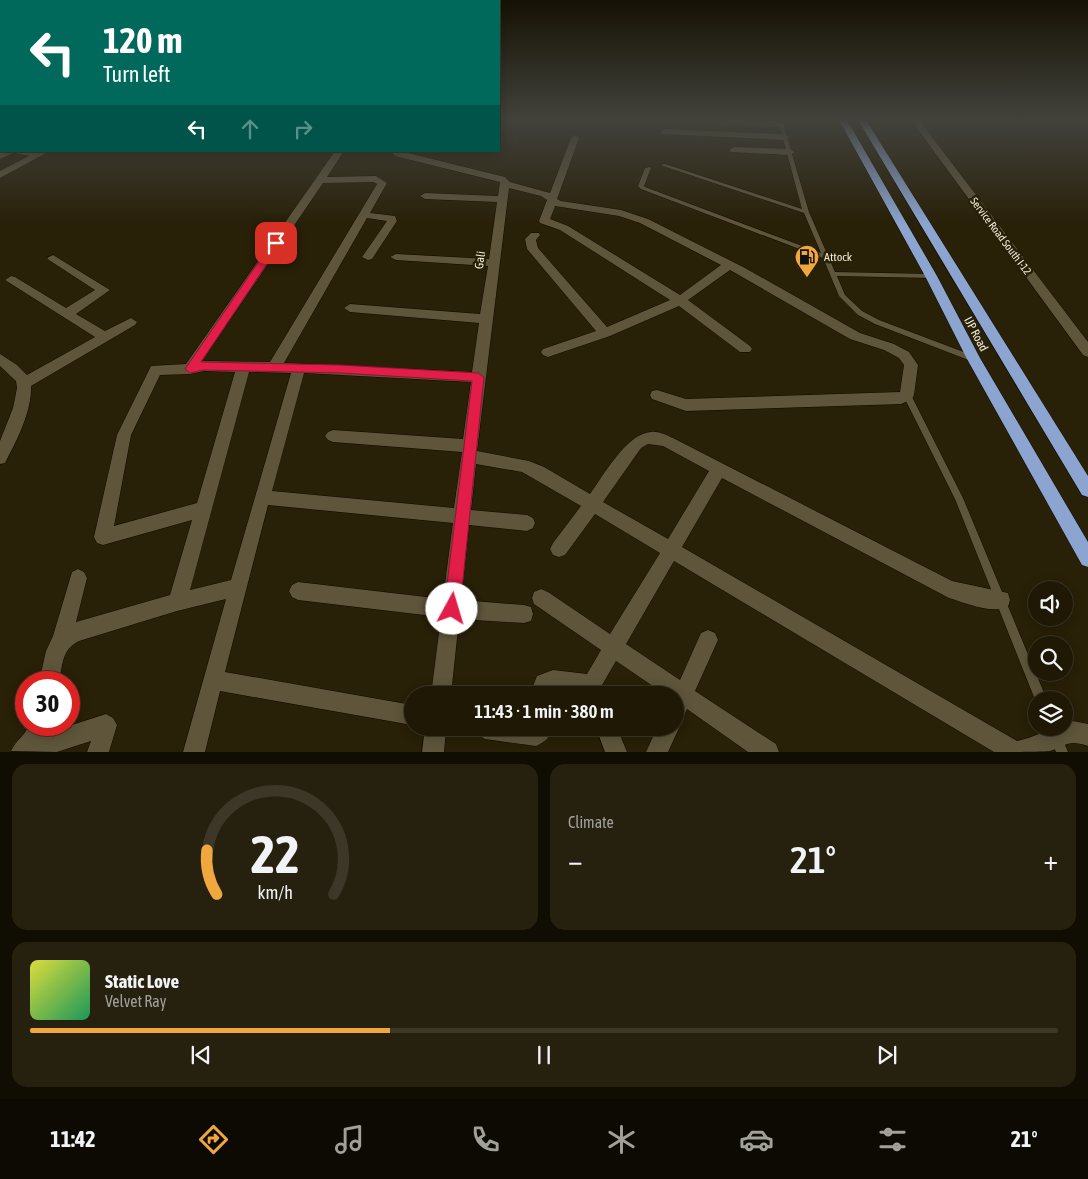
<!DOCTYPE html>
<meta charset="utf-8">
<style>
body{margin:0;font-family:"Asap Condensed",sans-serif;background:#26210f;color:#f1f3f6;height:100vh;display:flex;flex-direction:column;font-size:19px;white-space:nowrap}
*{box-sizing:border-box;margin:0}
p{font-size:16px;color:#a1a09a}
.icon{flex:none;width:28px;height:28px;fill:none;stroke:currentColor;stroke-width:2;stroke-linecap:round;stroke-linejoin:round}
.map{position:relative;height:752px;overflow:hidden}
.drawer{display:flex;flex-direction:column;gap:12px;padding:12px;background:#100d03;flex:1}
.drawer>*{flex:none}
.banner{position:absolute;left:0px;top:0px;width:500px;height:152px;box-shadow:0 2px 12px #0003,0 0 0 1px #3c3727;background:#00695c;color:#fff;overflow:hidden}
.fabs{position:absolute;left:1028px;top:581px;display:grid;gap:10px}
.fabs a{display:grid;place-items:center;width:45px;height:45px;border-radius:50%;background:#1e1805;box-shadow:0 2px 12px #0003,0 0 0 1px #3c3727;font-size:25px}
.speed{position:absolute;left:15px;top:671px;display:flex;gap:10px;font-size:25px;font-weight:700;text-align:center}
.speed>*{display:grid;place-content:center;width:65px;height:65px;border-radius:50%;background:#1e1805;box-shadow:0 2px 12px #0003,0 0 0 1px #3c3727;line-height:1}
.speed .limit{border:8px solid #d22;background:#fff;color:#111}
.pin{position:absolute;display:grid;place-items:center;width:42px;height:42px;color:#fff;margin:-21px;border-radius:10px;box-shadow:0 2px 8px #0006}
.me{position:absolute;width:55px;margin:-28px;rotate:6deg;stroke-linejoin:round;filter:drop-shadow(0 0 4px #0008)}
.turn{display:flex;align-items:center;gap:18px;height:105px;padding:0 20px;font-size:22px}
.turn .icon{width:65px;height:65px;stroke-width:2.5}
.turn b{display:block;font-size:35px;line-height:42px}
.lanes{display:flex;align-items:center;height:48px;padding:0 20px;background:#0003;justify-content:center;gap:25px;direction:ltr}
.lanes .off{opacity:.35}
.big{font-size:38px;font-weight:600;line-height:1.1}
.drawer .card{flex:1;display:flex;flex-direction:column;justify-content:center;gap:8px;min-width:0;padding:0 18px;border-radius:15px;background:#26210f}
.drawer .dial{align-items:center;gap:0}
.dial svg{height:130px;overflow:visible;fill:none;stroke:#3c3727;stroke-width:7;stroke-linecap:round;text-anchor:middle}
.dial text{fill:#f1f3f6;stroke:none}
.song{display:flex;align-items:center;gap:15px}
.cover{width:60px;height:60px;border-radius:8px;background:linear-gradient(135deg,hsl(60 70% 55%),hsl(150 70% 35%))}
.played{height:5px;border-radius:2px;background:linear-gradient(90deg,#efa73e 35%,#3c3727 35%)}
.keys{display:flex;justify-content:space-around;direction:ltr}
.heat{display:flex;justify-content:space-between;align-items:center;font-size:28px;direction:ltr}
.drawer .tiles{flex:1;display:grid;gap:12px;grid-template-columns:1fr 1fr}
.card:last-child{grid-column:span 2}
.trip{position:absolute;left:404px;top:686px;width:280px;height:50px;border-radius:25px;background:#1e1805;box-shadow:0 2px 12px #0003,0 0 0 1px #3c3727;font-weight:600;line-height:50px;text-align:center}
.dock{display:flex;height:80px;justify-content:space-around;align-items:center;background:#0c0a02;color:#a1a09a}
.dock .icon{width:35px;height:35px}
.dock .selected{color:#efa73e}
.dock b{font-size:22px;color:#f1f3f6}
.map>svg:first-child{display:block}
</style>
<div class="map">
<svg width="1088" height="752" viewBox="0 0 1088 752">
<rect width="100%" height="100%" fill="#282007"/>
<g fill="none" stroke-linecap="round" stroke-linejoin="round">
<defs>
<g id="service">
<path d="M778,120H782L809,212L835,272L931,274L934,276L931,278L837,276L845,295L862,311L879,320L977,357L978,359L977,361H971L875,324L858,315L839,296L823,258L641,189L638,186L645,168L650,167L651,168L644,186L645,187L821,253L804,213L660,165L665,164L802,209Z"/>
<path d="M907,392L910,393L911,395L963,498L1047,700H1036V702L955,499L903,395L904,393Z"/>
<path d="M1046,728H1058L1068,752H1056Z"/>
</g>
<g id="minor">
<path d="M0,120L1,121V126H0Z"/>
<path d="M684,120C701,120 776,117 785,124L781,127L688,123Z"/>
<path d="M911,120H919L1088,342V357L1083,355Z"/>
<path d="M664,129L785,134L789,137L785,140L661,134L660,132Z"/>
<path d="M575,135L579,138L557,199L561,201L621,210L648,219L745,268L860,333L894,344L909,352L918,365L914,395L912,399L901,404L686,411L652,399L650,395L652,391L657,390L686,399L900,392L904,365L899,358L884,350L850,339L730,270L688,300L750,346L752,349L750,352H740L679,306L610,336L548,357L543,355L541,352L543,349L596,331L527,249L525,239L531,233H539L540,235L536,240L538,248L607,327L670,300L560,230L540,223L539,221L547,200L541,196L509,188L477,451L529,461L544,467L590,494C603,476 627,433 651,432C658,431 666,435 673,438L952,581L1008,593L1010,600L1008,607C990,614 966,603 949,598L722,478L682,547L1017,741C1034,738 1047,728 1064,728V723L1073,721L1088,724V746C1066,739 1068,746 1050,751C1038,752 1008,752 994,752L674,561L626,644L680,680L701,633L708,630L715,633L718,640L695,691L776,744L779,752H748L687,709L682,720L676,723L679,728L668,752H646L657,728H675V695H666L616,661L602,685L604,695H584L553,690V695H533V686L537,676L553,670L587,674L601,650L534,604L532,598L534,592L541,589L548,592L610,634L660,553L595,514L565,555L559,557L553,555L550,549L553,543L581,506L522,472L476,464L471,510L527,515L533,518L535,523L533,528L527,531L469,525L461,600L524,605L531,607L533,614L531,621L524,623L459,619L451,695H431L441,617L298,600L292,597L289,591L292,585L298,582L443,599L453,523L268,505L225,672L412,705V725L220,691L205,752H183L226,599L177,611L79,641C61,650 63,665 59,682H39L46,651L53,636L72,572L78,569L84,572L87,578L76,622L170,595L192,520L103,545L97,543L94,537L117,435L151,366L186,364L335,151H344L327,177L376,176L387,183L370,213L395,216L397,221L372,259L368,260L362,257L387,221L367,218L284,363L472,372L479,323L350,312L344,308L350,304L480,314L488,266L396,260L390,257L396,254L489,259L497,202L425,199L420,196L425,193L498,196L500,182L395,156L391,151H400L505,177L510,182L550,193L571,138ZM374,182L377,184L270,362L202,361L323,183ZM555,206L619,216L640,223L721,265L680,295L568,226L550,219ZM204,371L235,372L197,503L114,526L131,435L160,375L190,374ZM249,372L291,373L231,580L190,590ZM304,373L471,382L463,439L333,430L328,432L325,436L328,440L333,442L462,452L454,508L272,491ZM648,444L663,446L709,471L668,539L603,502L641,448Z"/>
<path d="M734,147L790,149L795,152L790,155L731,152L729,150Z"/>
<path d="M3,151H50L0,178V171L29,156L14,153L0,159V153Z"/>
<path d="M53,255L110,290L76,314L105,331L131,318L137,322L135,325L31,386C32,411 17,440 5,463L0,464V441L13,408L17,388L16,381L0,366V354L17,365L27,375L95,337L5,280L11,276L15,277L66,308L95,290L49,260L47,258Z"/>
<path d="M106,714L113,718L117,725L109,752H87L91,741L57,752L11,751C16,740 25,736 29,725H51L47,733Z"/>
<path d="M425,728H446L444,752H422Z"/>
<path d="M474,728H554C550,737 545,742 536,746L485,739L478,735Z"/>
<path d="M596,728H617L627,752H605Z"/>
</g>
<g id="trunk">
<path d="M839,120H847L937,276L980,358L1088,542V567L1082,565L967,359L925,276Z"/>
<path d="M858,120H866L1088,476V497L1082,495Z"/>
</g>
</defs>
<use href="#service" stroke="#110900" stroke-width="1"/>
<use href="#minor" stroke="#110900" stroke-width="1"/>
<use href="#trunk" stroke="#110900" stroke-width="1"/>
<use href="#service" fill="#5e553b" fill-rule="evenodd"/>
<use href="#minor" fill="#5e553b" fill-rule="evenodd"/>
<use href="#trunk" fill="#8ba5d0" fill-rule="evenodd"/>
</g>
<linearGradient id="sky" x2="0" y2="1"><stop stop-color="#161204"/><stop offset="0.53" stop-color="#42423c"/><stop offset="1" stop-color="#42423c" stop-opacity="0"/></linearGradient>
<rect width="1088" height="225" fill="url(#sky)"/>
<path fill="#e11d48" stroke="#92132f" d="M276,240L281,243L201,362L340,365L478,373L484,377L460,609L457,615L452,617L447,615L444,609L472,381L340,373L204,370L190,373L185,369L273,241Z"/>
<defs>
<symbol id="fuel-pin" viewBox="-11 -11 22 30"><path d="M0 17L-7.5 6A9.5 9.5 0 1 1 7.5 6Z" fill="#efa73e" stroke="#282007"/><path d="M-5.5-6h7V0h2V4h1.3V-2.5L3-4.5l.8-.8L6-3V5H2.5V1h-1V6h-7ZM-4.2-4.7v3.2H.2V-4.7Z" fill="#111"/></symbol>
</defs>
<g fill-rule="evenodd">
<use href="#fuel-pin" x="793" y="243" width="28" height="38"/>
</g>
<g text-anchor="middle" stroke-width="5" stroke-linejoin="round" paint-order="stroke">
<g font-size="11" fill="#efeadb" stroke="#282007">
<text transform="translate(1001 236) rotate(53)" y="4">Service Road South I-12</text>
</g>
<g font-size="12" fill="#efeadb" stroke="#282007" text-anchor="start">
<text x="824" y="261">Attock</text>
</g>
<g font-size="12" fill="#efeadb" stroke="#282007">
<text transform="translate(480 260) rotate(-82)" y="4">Gali</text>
<text transform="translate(976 334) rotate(62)" y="4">IJP Road</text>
</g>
</g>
</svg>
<div class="fabs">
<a><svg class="icon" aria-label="sound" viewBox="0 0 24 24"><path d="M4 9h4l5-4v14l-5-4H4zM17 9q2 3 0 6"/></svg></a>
<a><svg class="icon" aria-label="search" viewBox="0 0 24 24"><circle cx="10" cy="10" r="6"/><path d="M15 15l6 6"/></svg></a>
<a><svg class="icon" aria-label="layers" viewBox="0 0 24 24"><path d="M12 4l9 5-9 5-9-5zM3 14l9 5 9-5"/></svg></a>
</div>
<div class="speed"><div class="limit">30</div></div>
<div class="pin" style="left:276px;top:243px;background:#d93025"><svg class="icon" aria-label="arrive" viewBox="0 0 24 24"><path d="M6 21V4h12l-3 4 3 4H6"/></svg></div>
<svg class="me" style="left:452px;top:609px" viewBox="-20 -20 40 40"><circle r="19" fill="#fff"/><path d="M0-13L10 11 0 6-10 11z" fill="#e11d48"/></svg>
<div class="trip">11:43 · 1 min · 380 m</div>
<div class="banner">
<div class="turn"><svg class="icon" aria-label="left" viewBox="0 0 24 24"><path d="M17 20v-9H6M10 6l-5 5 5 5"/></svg><div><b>120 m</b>Turn left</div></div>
<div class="lanes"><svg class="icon" aria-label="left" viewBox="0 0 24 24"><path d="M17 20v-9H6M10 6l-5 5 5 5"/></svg><svg class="icon off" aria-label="ahead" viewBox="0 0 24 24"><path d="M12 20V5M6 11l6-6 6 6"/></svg><svg class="icon off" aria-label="right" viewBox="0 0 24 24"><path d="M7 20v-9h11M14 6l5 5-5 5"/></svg></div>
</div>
</div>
<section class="drawer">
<div class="tiles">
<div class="card dial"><svg viewBox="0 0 100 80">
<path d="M14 69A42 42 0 1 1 86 69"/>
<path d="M14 69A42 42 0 0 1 8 42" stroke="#efa73e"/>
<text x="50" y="56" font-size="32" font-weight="700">22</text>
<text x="50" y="72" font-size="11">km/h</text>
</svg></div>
<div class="card"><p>Climate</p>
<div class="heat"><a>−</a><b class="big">21°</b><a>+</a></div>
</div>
<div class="card">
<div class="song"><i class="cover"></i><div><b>Static Love</b><p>Velvet Ray</p></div></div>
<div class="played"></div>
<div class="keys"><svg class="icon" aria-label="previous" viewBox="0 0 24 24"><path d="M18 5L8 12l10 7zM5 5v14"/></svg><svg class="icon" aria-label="pause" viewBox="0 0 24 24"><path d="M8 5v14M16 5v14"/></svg><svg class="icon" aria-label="next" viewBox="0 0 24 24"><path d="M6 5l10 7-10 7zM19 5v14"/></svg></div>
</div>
</div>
</section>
<nav class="dock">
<b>11:42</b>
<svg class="icon selected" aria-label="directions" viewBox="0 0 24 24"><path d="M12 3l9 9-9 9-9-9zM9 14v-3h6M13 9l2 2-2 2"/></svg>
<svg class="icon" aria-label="music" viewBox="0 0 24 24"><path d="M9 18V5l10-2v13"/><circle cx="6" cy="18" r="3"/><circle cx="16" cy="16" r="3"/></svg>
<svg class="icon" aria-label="phone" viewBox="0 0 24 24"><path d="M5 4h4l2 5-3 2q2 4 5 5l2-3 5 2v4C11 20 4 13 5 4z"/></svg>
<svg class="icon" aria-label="climate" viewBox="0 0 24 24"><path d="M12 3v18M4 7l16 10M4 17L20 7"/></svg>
<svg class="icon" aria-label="car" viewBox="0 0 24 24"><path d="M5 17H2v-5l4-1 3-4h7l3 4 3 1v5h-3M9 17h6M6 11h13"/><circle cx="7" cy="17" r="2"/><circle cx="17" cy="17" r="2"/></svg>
<svg class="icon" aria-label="filters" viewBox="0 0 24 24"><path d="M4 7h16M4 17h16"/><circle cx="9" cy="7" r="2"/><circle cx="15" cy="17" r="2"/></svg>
<b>21°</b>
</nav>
